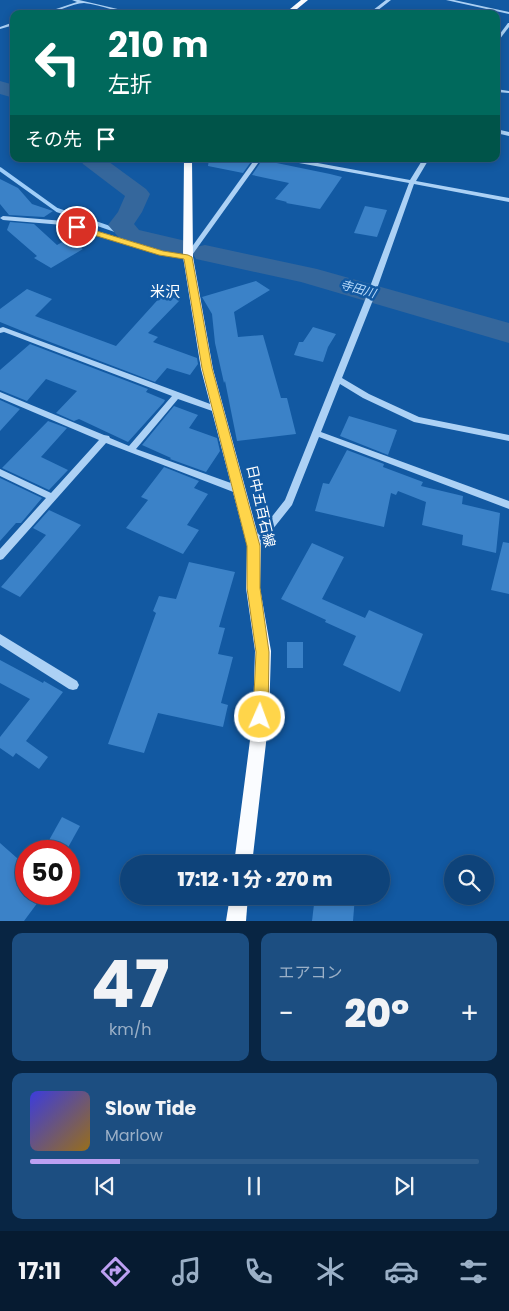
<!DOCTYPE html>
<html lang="ja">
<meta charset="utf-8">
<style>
body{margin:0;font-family:Poppins,"Noto Sans JP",sans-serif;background:#1c4e81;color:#f1f3f6;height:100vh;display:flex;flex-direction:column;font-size:19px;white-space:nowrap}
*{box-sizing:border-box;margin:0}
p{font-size:16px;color:#9bb0c7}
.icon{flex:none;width:28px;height:28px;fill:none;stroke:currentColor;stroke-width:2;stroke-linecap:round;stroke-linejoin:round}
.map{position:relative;height:921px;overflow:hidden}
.drawer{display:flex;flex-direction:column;gap:12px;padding:12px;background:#082543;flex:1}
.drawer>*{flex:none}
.hud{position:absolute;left:10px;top:10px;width:490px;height:152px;border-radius:10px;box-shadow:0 2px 8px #0003,0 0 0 1px #2e5c8b;background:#00695c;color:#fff;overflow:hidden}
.buttons{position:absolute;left:444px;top:855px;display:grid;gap:10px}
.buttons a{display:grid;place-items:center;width:50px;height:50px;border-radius:50%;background:#0e437a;box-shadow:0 2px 8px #0003,0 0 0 1px #2e5c8b;font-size:25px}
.speed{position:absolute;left:15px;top:840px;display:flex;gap:10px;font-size:25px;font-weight:700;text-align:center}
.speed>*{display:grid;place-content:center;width:65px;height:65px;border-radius:50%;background:#0e437a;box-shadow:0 2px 8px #0003,0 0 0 1px #2e5c8b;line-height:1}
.speed .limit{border:8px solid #d22;background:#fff;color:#111}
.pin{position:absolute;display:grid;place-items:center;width:42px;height:42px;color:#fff;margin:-21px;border:2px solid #fff;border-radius:50%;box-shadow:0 1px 5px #0007}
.me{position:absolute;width:55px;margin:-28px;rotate:2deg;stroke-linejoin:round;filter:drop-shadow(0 0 4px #0008)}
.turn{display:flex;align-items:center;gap:18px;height:105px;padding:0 15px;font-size:22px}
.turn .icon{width:65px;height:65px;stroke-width:2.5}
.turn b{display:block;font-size:35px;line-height:42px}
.then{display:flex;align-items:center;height:48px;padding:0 15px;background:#0003;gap:10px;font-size:19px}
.big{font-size:38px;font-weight:800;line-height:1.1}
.drawer .card{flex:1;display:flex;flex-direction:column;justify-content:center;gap:8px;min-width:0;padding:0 18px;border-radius:10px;background:#1c4e81}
.drawer .dial{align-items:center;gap:0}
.dial b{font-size:65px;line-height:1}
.song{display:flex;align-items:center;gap:15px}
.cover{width:60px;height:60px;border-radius:8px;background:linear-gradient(135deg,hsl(240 70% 55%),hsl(40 70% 35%))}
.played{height:5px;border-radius:2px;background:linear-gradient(90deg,#bca0f2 20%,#2e5c8b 20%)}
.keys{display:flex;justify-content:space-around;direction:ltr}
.heat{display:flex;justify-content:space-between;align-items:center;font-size:28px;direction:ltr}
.drawer .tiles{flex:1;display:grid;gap:12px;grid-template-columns:1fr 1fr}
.card:last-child{grid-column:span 2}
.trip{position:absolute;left:120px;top:855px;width:270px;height:50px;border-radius:25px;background:#0e437a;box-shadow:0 2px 8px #0003,0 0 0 1px #2e5c8b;font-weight:800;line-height:50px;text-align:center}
.tab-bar{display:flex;height:80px;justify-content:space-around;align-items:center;background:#061b31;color:#9bb0c7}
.tab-bar .icon{width:35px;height:35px}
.tab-bar .current{color:#bca0f2}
.tab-bar b{font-size:22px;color:#f1f3f6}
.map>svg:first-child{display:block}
</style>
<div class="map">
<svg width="509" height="921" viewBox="0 0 509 921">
<rect width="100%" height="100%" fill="#1259a2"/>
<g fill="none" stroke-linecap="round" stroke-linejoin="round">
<path stroke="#9ecdf8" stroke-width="4" d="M0,169L57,210L130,235"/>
<g fill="#35679c" fill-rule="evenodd">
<path d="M0,81L14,85V98L0,94Z"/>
<path d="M80,159H105L146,189L150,194L142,212L134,224L139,230L186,241L190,247L186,253L177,255L121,240L108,225L118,212L125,196L83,164Z"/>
<path d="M205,245L317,269L509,323V343L301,282L196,259L192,253L196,247Z"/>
</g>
</g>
<g fill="#3b82c8">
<path d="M209,159H253L243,173L208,166Z"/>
<path d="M262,160L330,174L342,177L320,209L286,203L287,202L275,199L289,183L252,175Z"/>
<path d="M0,179L18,188L32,204L53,211L44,217L9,215L0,204Z"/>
<path d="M365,206L387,210L377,237L354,233Z"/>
<path d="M10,222L34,224L57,245L66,240L83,249L51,268L34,258L37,256L7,230Z"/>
<path d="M256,281L270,290L234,312L238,337L263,335L281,398H287L296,434L237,441L225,381L224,383L215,343L212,314L202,297Z"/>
<path d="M27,289L52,299L35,316L116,346L163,294L180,300L148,333L158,337L153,342L197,358L198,364L190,375L167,368L155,382L37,337L0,322V309Z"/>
<path d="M313,327L336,334L328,347L323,362L294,355L299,342H303Z"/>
<path d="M30,344L148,389L146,392L165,400L164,402L128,442L79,419L74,421L56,413L77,391L46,379L27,401L0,390V370Z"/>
<path d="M0,400L20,409L0,431Z"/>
<path d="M174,406L198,415L189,428L217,438L220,451L206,472L170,459L171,458L142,445Z"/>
<path d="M349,416L397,430L388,455L340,436Z"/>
<path d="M48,421L67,428L41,457L68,470L49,490L2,468Z"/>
<path d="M347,450L384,464L383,467L423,482L421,486L463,496L462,504L500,513L496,553L462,545L463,535L422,525L426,502L398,491L396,495L391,493L384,527L315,511L323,483L329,484Z"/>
<path d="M164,467L199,481L194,488L208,494L187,525L199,530L183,554L126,528L148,500L141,497Z"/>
<path d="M0,478L42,498L21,523H16L0,541Z"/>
<path d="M49,510L81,525L20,597L1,587L46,535L33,528Z"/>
<path d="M503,542L509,543V594L491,590Z"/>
<path d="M312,543L344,557L322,599L365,618L369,610L423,634L400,692L343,665L356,636L325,622L326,620L281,599Z"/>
<path d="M189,562L235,572L219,627L225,628L218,654L233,657L221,703L228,705L223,727L158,713L144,753L108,744L156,613L153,611L159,596L176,599Z"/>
<rect x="287" y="642" width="16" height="26"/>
<path d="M0,660L43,683L44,681L63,692L26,741L48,757L39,769L16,753L13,757L0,748V737L30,699L0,683Z"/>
<path d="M62,817L80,826L66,851L48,842Z"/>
<path d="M0,843L26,866V894H44L24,921H0Z"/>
<path d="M315,896H355L353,921H312Z"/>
</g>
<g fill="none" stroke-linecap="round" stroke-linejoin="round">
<g fill="#acd1f5" fill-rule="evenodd">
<path d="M72,0H79L139,14C120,14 102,5 84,3C72,3 55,14 41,14L77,2Z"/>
<path d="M386,0H391L373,14H368Z"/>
<path d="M446,0H454L509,12V14Z"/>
<path d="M14,22V25L0,29V27Z"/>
<path d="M508,23H509V27L496,44V39Z"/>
<path d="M496,89L509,91V93L496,92Z"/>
<path d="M496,129L509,132V136L496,133Z"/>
<path d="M255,159H261L190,258L188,259L160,254L63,225L3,220L0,218L3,216L64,221L163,251L186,255Z"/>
<path d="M285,159H296L410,180L423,159H429L416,181L509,198V202L414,184L373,300L342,378L369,394L419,417L509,435V441L414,422L363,398L340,384L321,432L509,501V509L319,437L292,505L257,549L254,550L251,549L249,546L251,543L285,500L365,300L409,183L288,161Z"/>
<path d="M3,327L221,408L222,410L221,412L218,413L178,399L136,449L242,487L244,490L242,493H236L106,443L3,559L0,560V549L46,498L0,476V469L51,493L99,440L0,398V392L104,435L109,436L110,438L129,446L172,396L4,332L0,333V328Z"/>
<path d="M0,634L77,681L79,685L77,689L73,690L69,689L0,645Z"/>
</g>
<g fill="#fafcff" fill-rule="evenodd">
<path d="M301,0H308L291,14H284Z"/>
<path d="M184,159H192L193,257L213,369L261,546L260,588L271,651L269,717L252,864H234L253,717L255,651L246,588L247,546L201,369L183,257Z"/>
<path d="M230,896H248L246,921H226Z"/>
</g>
</g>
<path fill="#ffd54a" stroke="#a68a30" d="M74,226H80L163,251L188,255L192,257L212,368L260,546V588L269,652L268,717L266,722L260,724L255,722L253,717L256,652L247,588V546L202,368L184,259L159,255L74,229Z"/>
<g text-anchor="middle" stroke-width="5" stroke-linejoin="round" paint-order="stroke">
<g font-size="12" font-style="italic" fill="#b9dbfb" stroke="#1259a2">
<text transform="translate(358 289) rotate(16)" y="4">寺田川</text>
</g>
<g font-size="14" fill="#fff" stroke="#1259a2">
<text transform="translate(261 506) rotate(77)" y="5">日中五百石線</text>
</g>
<g font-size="15" fill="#fff" stroke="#1259a2">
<text x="165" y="297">米沢</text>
</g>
</g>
</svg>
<div class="buttons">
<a><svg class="icon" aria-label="search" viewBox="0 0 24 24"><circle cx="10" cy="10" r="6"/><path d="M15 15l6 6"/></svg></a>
</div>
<div class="speed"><div class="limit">50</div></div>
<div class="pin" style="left:77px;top:227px;background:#d93025"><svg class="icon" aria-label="arrive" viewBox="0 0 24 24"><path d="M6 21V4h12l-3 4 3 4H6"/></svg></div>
<svg class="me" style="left:260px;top:717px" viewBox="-20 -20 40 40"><circle r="17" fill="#ffd54a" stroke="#fff" stroke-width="3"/><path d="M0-11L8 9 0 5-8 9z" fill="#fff"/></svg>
<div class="trip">17:12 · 1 分 · 270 m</div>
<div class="hud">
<div class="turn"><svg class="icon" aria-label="left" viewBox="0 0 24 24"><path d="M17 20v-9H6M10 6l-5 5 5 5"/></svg><div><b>210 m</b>左折</div></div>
<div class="then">その先<svg class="icon" aria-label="arrive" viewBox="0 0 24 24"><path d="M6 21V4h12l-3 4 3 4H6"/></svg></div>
</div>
</div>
<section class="drawer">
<div class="tiles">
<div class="card dial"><b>47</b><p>km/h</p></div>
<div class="card"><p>エアコン</p>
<div class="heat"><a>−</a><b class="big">20°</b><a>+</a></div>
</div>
<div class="card">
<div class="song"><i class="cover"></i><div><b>Slow Tide</b><p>Marlow</p></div></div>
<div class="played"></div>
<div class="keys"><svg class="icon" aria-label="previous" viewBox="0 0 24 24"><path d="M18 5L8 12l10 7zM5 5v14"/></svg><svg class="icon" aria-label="pause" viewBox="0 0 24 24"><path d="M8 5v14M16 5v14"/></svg><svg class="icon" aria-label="next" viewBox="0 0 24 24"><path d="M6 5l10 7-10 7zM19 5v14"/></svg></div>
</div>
</div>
</section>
<nav class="tab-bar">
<b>17:11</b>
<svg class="icon current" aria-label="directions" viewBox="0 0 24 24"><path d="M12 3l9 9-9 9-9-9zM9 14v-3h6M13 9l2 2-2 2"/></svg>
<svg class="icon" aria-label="music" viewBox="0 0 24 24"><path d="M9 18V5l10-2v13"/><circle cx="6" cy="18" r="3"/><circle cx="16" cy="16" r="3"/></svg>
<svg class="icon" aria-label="phone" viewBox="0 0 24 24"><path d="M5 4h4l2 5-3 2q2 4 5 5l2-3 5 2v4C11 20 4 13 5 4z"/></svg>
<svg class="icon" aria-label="climate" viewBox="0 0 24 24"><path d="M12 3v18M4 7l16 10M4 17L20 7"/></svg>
<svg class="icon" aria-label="car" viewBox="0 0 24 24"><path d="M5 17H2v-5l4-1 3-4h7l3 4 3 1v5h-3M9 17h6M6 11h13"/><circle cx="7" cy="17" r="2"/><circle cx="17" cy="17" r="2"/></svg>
<svg class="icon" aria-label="filters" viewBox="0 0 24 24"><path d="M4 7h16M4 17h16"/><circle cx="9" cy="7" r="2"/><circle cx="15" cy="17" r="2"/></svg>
</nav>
